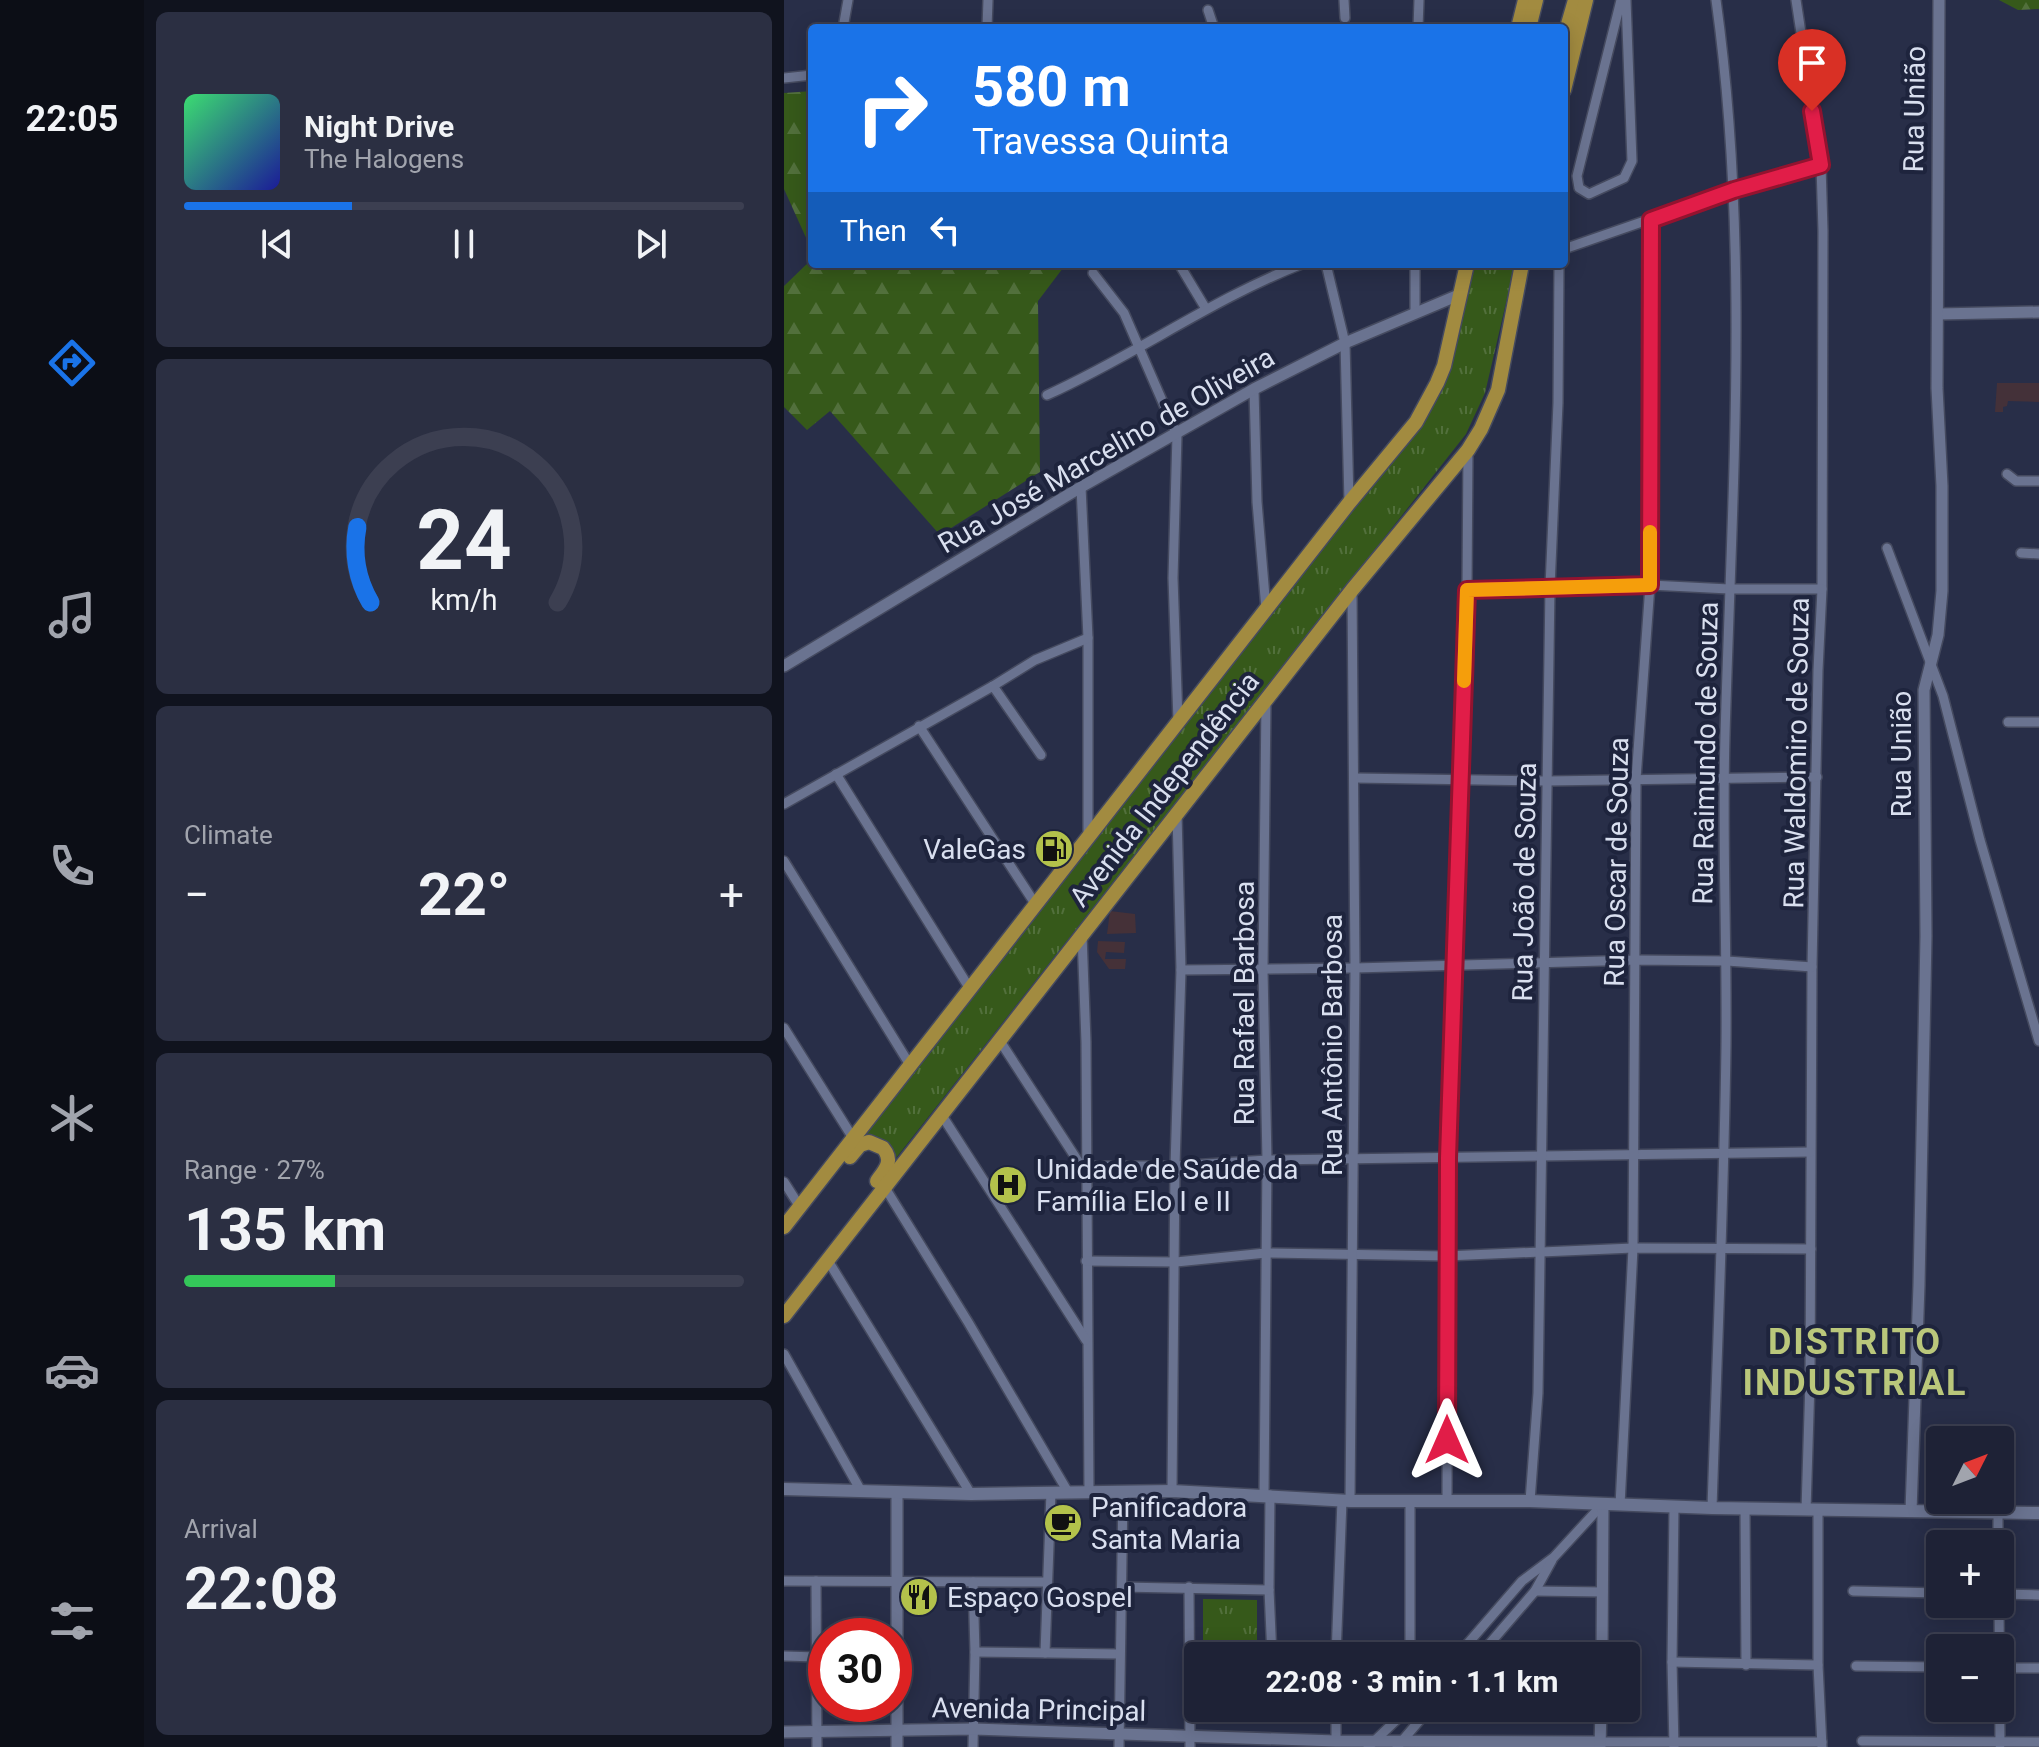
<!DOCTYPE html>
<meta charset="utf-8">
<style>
body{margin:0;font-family:Roboto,sans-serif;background:#2b2f42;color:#f1f3f6;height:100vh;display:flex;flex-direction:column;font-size:30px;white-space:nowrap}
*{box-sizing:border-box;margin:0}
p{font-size:26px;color:#a1a4ad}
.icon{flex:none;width:44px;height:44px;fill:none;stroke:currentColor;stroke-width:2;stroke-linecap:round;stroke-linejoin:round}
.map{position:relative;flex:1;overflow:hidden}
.drawer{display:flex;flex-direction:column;gap:12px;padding:12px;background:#10131e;width:640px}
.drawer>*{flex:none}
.guide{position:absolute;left:24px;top:24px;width:760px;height:244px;border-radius:8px;box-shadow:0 4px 20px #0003,0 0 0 2px #3c3f51;background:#1a73e8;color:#fff;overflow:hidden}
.needle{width:52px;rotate:48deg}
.fabs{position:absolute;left:1142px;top:1426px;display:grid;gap:16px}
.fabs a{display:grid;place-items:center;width:88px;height:88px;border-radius:8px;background:#1e2236;box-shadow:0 4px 20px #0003,0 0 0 2px #3c3f51;font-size:40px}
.speed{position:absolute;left:24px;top:1618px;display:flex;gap:16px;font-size:40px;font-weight:700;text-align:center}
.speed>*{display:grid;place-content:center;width:104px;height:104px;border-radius:50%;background:#1e2236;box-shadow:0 4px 20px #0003,0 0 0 2px #3c3f51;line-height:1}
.speed .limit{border:12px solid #d22;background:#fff;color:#111}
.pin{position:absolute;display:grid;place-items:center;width:68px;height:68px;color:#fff;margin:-82px -34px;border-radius:50% 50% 50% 0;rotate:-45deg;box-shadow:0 0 8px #0007}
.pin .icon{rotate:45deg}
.me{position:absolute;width:88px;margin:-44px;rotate:0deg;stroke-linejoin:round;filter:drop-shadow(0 0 6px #0008)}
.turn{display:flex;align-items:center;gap:28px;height:168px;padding:0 32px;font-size:36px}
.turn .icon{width:104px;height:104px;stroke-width:2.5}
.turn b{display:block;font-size:56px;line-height:68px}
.then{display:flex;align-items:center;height:76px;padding:0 32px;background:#0003;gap:16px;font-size:30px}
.big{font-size:60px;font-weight:700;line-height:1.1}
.drawer .widget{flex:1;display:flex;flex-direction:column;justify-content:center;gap:12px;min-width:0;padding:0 28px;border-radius:12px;background:#2b2f42}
.drawer .dial{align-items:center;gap:0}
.dial svg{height:208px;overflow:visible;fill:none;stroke:#3c3f51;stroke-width:7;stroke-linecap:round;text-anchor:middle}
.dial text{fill:#f1f3f6;stroke:none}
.song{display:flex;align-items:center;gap:24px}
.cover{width:96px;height:96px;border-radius:12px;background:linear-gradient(135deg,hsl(140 70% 55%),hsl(240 70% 35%))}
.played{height:8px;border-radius:4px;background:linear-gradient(90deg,#1a73e8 30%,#3c3f51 30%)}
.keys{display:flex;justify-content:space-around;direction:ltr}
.heat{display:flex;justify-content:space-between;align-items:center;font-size:44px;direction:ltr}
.charge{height:12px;border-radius:6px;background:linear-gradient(90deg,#34c759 27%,#3c3f51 0)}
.trip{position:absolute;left:400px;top:1642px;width:456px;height:80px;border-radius:8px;background:#1e2236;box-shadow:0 4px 20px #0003,0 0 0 2px #3c3f51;font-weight:700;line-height:80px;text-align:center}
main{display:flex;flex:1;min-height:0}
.tab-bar{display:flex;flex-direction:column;width:144px;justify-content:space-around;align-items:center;background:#0c0e16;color:#a1a4ad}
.tab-bar .icon{width:56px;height:56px}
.tab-bar .active{color:#1a73e8}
.tab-bar b{font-size:36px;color:#f1f3f6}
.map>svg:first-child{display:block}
</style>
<main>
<nav class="tab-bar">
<b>22:05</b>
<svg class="icon active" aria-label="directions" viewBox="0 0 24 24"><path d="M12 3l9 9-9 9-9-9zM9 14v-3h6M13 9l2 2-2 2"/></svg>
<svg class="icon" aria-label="music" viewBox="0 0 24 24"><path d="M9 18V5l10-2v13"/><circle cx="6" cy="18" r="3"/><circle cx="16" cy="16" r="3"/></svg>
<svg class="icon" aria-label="phone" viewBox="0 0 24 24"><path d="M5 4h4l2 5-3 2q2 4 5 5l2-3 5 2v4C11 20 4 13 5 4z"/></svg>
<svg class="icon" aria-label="climate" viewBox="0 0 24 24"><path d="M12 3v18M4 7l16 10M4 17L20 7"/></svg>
<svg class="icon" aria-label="car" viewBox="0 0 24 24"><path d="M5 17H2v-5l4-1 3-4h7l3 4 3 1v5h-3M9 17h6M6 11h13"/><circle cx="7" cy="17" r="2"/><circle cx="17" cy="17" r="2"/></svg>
<svg class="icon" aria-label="filters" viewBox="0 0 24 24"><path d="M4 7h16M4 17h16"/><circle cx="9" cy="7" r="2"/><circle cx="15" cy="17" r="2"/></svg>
</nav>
<section class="drawer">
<div class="widget">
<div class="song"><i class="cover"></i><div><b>Night Drive</b><p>The Halogens</p></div></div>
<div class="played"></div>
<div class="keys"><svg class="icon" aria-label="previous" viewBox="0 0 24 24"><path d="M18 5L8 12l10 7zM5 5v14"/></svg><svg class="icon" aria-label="pause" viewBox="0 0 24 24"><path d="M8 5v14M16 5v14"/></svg><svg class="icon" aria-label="next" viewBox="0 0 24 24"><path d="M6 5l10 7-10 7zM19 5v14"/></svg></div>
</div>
<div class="widget dial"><svg viewBox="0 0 100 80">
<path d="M14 69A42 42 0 1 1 86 69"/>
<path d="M14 69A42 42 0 0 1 9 40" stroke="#1a73e8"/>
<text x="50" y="56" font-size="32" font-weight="700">24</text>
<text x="50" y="72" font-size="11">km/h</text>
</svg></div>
<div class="widget"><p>Climate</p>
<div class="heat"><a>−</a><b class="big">22°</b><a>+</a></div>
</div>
<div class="widget"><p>Range · 27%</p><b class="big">135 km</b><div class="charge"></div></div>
<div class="widget"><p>Arrival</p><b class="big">22:08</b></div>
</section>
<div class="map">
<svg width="1255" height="1747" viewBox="0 0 1255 1747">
<defs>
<pattern id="grass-tufts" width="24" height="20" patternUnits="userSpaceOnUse" patternTransform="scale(2)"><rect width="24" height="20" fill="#36591a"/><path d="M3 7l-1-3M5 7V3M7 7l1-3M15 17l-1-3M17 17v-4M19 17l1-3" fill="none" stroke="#52703c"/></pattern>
<pattern id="forest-firs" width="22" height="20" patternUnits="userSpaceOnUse" patternTransform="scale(2)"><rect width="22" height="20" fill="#36591a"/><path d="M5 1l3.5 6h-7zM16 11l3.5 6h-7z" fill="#52703c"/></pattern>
</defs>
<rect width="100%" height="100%" fill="#282e48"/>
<g fill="#453138">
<path d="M326,911L351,914L352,933L323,934Z"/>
<path d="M314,941L341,942L340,953L322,952L321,959H342L341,969H325L313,952Z"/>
</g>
<path fill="#443139" d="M1213,383H1255V402L1224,401L1223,406L1219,407V412H1211Z"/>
<g fill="url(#grass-tufts)">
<path d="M686,264H731L701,393L682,434L112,1158L102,1143L80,1132L635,424Z"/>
<path d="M419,1599L473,1600V1656H419Z"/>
</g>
<g fill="url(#forest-firs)">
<path d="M1215,0H1255V9L1234,10Z"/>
<path d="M28,91V251L0,189V93Z"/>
<path d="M28,259V264H282L254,301L256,472L156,535L46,411L23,430L0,407V286Z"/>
</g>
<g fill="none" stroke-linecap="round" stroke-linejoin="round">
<defs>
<g id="minor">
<path d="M560,0L561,18"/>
<path d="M837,0L793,176L795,188L805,194L840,178L848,161L842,0"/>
<path d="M1012,0L1037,165L1039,231L1038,589L1034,670L1028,967L1026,1381L1022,1510"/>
<path d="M424,10L430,28"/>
<path d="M59,28L64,0"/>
<path d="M203,28L204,0"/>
<path d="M634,28L635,0"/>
<path d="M0,78L28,75"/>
<path d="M780,249L950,190L1037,165"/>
<path d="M395,264L422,309"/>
<path d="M542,264L561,343L565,502"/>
<path d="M309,273L340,313L393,435L389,578L394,721"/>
<path d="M631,311V264"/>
<path d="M470,389L473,502L482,609"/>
<path d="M263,395C350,356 428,299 518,264"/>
<path d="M1223,474L1232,481H1255"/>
<path d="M297,487L304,638V836"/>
<path d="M1103,548L1159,696L1196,840L1255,1041"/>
<path d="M1237,553L1255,554"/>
<path d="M683,590L866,585L945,589H1038"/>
<path d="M209,686L257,755"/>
<path d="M1224,722H1255"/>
<path d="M135,726L252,905"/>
<path d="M52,774L186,989"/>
<path d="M571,778L763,781L1033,777"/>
<path d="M0,804L209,686L251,660L304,638"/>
<path d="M0,861L126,1065"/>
<path d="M298,935L302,1042L305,1492"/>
<path d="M397,970L571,968L853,960L943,961L1028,967"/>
<path d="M0,1028L69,1138"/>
<path d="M216,1041L301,1172"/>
<path d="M157,1114L302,1340"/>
<path d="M302,1166H391L483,1160L1026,1152"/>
<path d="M0,1182L16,1207"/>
<path d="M100,1186L184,1322L284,1492"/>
<path d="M43,1259L187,1494"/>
<path d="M302,1261L392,1262L482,1253L662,1256L849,1248L1027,1249"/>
<path d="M0,1354L77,1491"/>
<path d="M388,1491L391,1166L397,970L393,814"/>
<path d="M486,1495L485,1590L488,1656"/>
<path d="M480,1496L483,1160L479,970L482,701"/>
<path d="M566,1501L571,968L568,590"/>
<path d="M746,1501L754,1393L766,587L774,403L775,264"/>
<path d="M663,1502L664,1158L683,590L684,450"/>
<path d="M836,1505L849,1248L852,779L866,585L867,220"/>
<path d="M890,1507L888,1662L890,1747"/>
<path d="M928,1508C933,1354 940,1200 942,1045C943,942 938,838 941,735C948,490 966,243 932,0"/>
<path d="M961,1508L962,1665"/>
<path d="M1034,1509V1665L1038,1747"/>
<path d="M1214,1513V1544"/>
<path d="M0,1581L262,1582"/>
<path d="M32,1581L33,1747"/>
<path d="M189,1582L191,1652L189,1747"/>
<path d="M338,1587L485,1590"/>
<path d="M405,1587L406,1747"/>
<path d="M751,1591L819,1592"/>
<path d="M1069,1591L1156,1593"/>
<path d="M1216,1594L1255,1595"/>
<path d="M1215,1604L1216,1745"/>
<path d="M191,1652L335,1654"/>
<path d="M261,1653L267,1492"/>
<path d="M0,1656L33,1657"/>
<path d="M552,1656L558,1500"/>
<path d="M626,1656V1501"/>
<path d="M673,1656L738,1581L770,1557L817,1506"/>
<path d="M695,1656L751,1591L768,1560"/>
<path d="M888,1662L1034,1665"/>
<path d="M1072,1666L1156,1667"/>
<path d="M1216,1668H1255"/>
<path d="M552,1708V1741"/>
<path d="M1078,1741L1255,1742"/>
<path d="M816,1742H1038"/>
<path d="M335,1747L339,1492"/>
<path d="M584,1747L625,1708"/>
<path d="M613,1747L646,1708"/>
</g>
<g id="tertiary">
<path d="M1154,314L1255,312"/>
<path d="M0,666L297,487L470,389L561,343L677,294"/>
<path d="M1127,1511L1135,1285L1142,936L1140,690L1154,635L1158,591V486L1153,388L1155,0"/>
<path d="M818,1656L819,1505"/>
<path d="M0,1732L190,1729L552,1741L816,1742"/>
<path d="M113,1747V1492"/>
<path d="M816,1747L817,1708"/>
</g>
<path id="secondary" d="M0,1489L187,1494L388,1491L566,1501H746L928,1508L1255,1513"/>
<g id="primary">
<path d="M734,28L741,0"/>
<path d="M745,28L752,0"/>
<path d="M780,38L791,0"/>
<path d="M780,90L802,0"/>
<path d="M66,1157L76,1145L85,1142L99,1148C110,1161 101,1170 93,1181"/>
<path d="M0,1227L565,503L632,422L653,383L660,366L683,264"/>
<path d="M0,1316L568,590L684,450L697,429L714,390L738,264"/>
</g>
</defs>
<use href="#minor" stroke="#454a5f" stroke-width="12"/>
<use href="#tertiary" stroke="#454a5f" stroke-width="14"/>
<use href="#secondary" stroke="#454a5f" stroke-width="15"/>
<use href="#primary" stroke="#454a5f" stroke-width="17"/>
<use href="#minor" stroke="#6a7390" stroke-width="9"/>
<use href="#tertiary" stroke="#6a7390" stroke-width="11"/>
<use href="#secondary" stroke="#6a7390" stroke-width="12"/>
<use href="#primary" stroke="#a28b40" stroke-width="14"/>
</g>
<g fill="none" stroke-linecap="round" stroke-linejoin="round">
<defs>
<path id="route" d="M663,1440L664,1158L683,590L866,585L867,220L950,190L1037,165L1028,111"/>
</defs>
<use href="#route" stroke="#92132f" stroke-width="20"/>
<use href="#route" stroke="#e11d48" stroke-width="14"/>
<path stroke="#f59e0b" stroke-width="14" d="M680,681L683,590L866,585V532"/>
</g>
<defs>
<symbol id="fuel-disc" viewBox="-11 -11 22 22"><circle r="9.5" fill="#b3c24b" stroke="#1e243d"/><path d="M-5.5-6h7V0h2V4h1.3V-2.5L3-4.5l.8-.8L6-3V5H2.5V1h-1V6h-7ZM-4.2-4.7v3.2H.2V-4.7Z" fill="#111"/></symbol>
<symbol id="hospital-disc" viewBox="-11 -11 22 22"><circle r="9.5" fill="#b3c24b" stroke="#1e243d"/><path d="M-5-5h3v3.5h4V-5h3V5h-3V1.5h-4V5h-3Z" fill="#111"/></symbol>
<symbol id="cafe-disc" viewBox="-11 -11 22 22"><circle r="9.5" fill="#b3c24b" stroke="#1e243d"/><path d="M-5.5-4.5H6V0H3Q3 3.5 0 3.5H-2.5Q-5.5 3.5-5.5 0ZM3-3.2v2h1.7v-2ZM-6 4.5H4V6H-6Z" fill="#111"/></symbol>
<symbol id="restaurant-disc" viewBox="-11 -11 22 22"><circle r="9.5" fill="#b3c24b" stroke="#1e243d"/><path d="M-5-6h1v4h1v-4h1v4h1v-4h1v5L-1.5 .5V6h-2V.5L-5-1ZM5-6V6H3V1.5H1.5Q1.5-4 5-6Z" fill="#111"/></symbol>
</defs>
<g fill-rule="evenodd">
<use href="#fuel-disc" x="248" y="827" width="44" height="44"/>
<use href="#hospital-disc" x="202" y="1163" width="44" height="44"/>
<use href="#cafe-disc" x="257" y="1501" width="44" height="44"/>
<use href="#restaurant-disc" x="113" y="1575" width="44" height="44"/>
</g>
<g text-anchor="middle" stroke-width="8" stroke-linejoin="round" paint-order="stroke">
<g font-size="28" fill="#d9dfef" stroke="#1e243d">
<text transform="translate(1130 109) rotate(-89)" y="10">Rua União</text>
<text transform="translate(322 450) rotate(-30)" y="10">Rua José Marcelino de Oliveira</text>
<text transform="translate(921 753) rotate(-89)" y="10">Rua Raimundo de Souza</text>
<text transform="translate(1012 753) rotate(-89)" y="10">Rua Waldomiro de Souza</text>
<text transform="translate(1117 754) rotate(-90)" y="10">Rua União</text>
<text transform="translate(380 789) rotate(-52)" y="10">Avenida Independência</text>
<text transform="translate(832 862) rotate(-89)" y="10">Rua Oscar de Souza</text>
<text transform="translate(740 882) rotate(-89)" y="10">Rua João de Souza</text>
<text transform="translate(460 1003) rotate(-90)" y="10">Rua Rafael Barbosa</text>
<text transform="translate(548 1045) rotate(-90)" y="10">Rua Antônio Barbosa</text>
<text transform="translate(255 1709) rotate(1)" y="10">Avenida Principal</text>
</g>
<g font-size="28" fill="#d9dfef" stroke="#1e243d" text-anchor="start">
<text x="242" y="859" text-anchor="end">ValeGas</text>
<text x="252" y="1179">Unidade de Saúde da<tspan x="252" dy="32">Família Elo I e II</tspan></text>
<text x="307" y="1517">Panificadora<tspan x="307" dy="32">Santa Maria</tspan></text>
<text x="163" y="1607">Espaço Gospel</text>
</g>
<g font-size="36" font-weight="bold" letter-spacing="2" fill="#bac77b" stroke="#1e243d">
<text x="1071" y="1354">DISTRITO<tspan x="1071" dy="41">INDUSTRIAL</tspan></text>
</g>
</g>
</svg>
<div class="fabs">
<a><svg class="needle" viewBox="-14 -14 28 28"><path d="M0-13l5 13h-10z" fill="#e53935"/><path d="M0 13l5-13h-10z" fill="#a1a4ad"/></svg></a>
<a>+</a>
<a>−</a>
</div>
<div class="speed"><div class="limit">30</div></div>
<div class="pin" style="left:1028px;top:111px;background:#d93025"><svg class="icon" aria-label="arrive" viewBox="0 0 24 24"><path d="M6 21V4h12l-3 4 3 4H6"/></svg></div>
<svg class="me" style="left:663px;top:1440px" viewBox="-20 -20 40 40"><path d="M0-17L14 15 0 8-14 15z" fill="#e11d48" stroke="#fff" stroke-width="4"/></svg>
<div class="trip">22:08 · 3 min · 1.1 km</div>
<div class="guide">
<div class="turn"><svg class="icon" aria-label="right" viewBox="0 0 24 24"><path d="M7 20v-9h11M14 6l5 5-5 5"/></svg><div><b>580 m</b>Travessa Quinta</div></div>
<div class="then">Then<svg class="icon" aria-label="left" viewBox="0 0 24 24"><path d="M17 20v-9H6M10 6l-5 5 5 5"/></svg></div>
</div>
</div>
</main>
